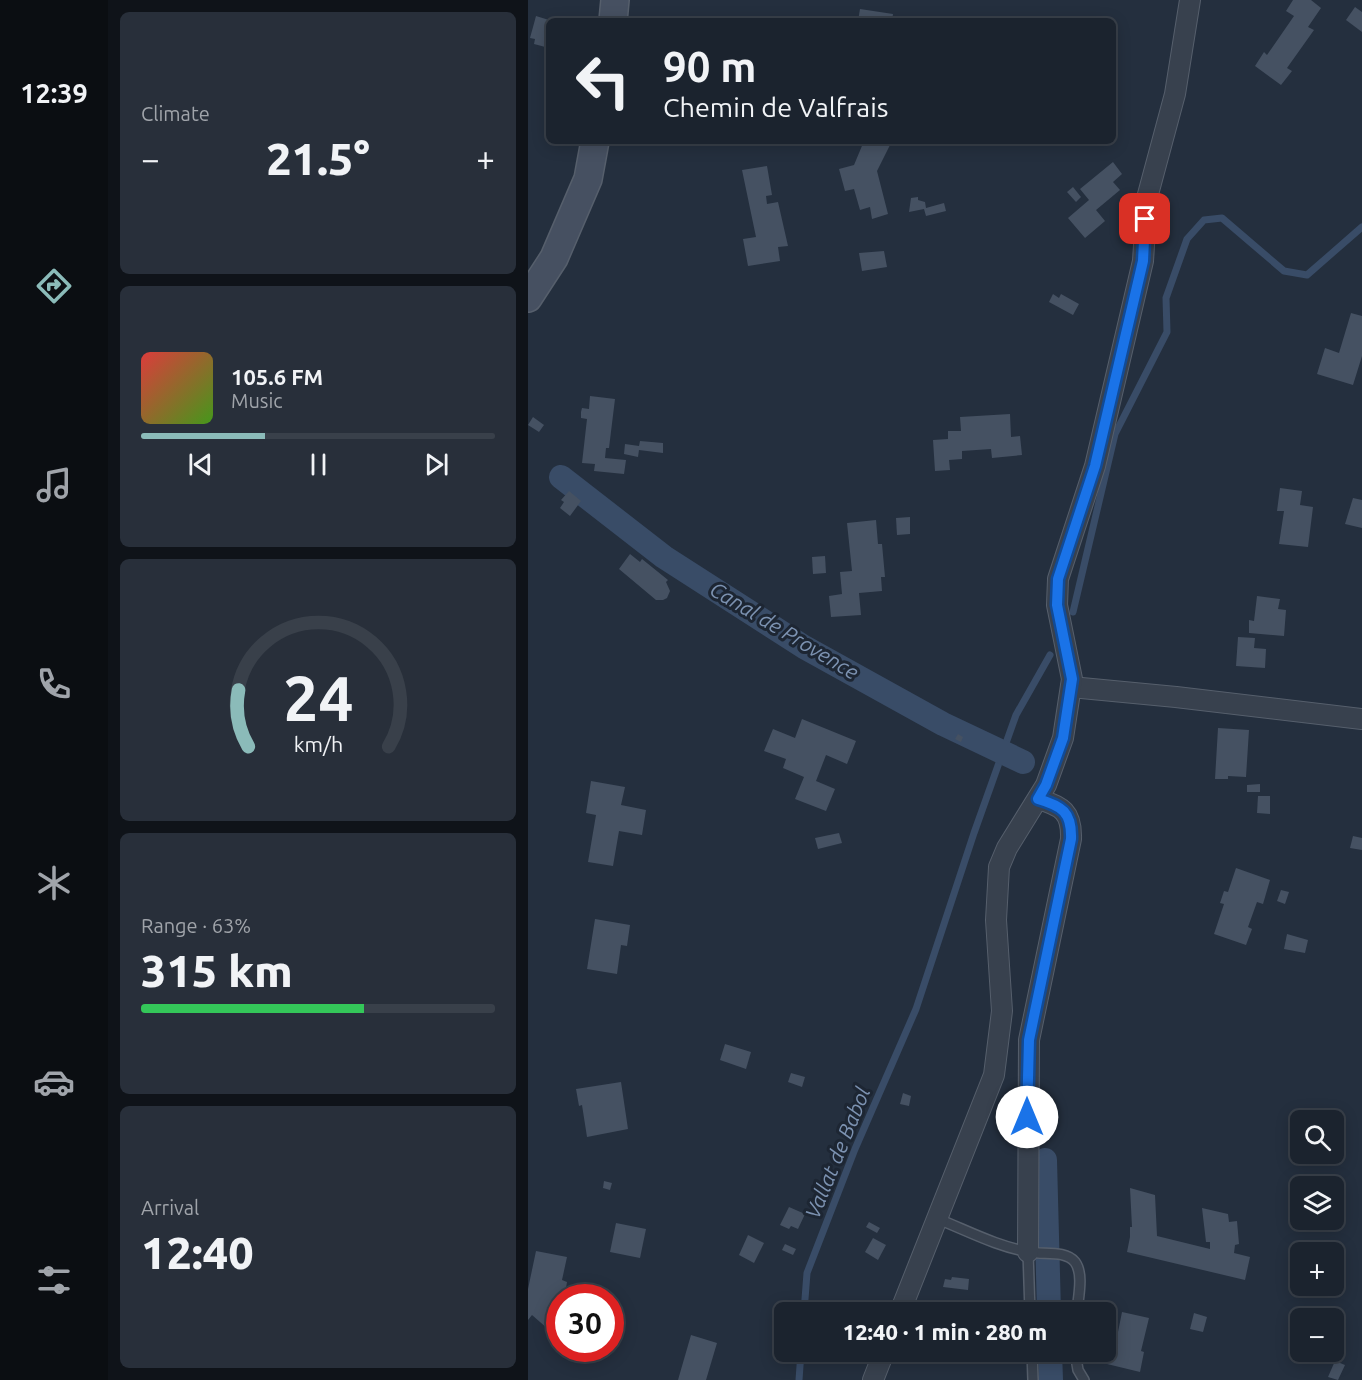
<!DOCTYPE html>
<meta charset="utf-8">
<style>
body{margin:0;font-family:Ubuntu,sans-serif;background:#282f3a;color:#f1f3f6;height:100vh;display:flex;flex-direction:column;font-size:22px;white-space:nowrap}
*{box-sizing:border-box;margin:0}
p{font-size:20px;color:#a0a4aa}
.icon{flex:none;width:33px;height:33px;fill:none;stroke:currentColor;stroke-width:2;stroke-linecap:round;stroke-linejoin:round}
.map{position:relative;flex:1;overflow:hidden}
.drawer{display:flex;flex-direction:column;gap:12px;padding:12px;background:#0f1319;width:420px}
.drawer>*{flex:none}
.top-card{position:absolute;left:18px;top:18px;width:570px;height:126px;border-radius:9px;box-shadow:0 3px 15px #0003,0 0 0 2px #39404a;background:#1b232e;color:#f1f3f6;overflow:hidden}
.controls{position:absolute;left:762px;top:1110px;display:grid;gap:12px}
.controls a{display:grid;place-items:center;width:54px;height:54px;border-radius:9px;background:#1b232e;box-shadow:0 3px 15px #0003,0 0 0 2px #39404a;font-size:30px}
.speed{position:absolute;left:18px;top:1284px;display:flex;gap:12px;font-size:30px;font-weight:700;text-align:center}
.speed>*{display:grid;place-content:center;width:78px;height:78px;border-radius:50%;background:#1b232e;box-shadow:0 3px 15px #0003,0 0 0 2px #39404a;line-height:1}
.speed .limit{border:9px solid #d22;background:#fff;color:#111}
.pin{position:absolute;display:grid;place-items:center;width:51px;height:51px;color:#fff;margin:-26px;border-radius:12px;box-shadow:0 3px 9px #0006}
.me{position:absolute;width:66px;margin:-33px;rotate:0deg;stroke-linejoin:round;filter:drop-shadow(0 0 4px #0008)}
.turn{display:flex;align-items:center;gap:21px;height:126px;padding:0 18px;font-size:27px}
.turn .icon{width:78px;height:78px;stroke-width:2.5}
.turn b{display:block;font-size:42px;line-height:51px}
.big{font-size:45px;font-weight:800;line-height:1.1}
.drawer .tile{flex:1;display:flex;flex-direction:column;justify-content:center;gap:9px;min-width:0;padding:0 21px;border-radius:9px;background:#282f3a}
.drawer .dial{align-items:center;gap:0}
.dial svg{height:156px;overflow:visible;fill:none;stroke:#39404a;stroke-width:7;stroke-linecap:round;text-anchor:middle}
.dial text{fill:#f1f3f6;stroke:none}
.song{display:flex;align-items:center;gap:18px}
.cover{width:72px;height:72px;border-radius:9px;background:linear-gradient(135deg,hsl(0 70% 55%),hsl(100 70% 35%))}
.played{height:6px;border-radius:3px;background:linear-gradient(90deg,#8bbbb9 35%,#39404a 35%)}
.keys{display:flex;justify-content:space-around;direction:ltr}
.heat{display:flex;justify-content:space-between;align-items:center;font-size:33px;direction:ltr}
.charge{height:9px;border-radius:4px;background:linear-gradient(90deg,#34c759 63%,#39404a 0)}
.trip{position:absolute;left:246px;top:1302px;width:342px;height:60px;border-radius:9px;background:#1b232e;box-shadow:0 3px 15px #0003,0 0 0 2px #39404a;font-weight:800;line-height:60px;text-align:center}
main{display:flex;flex:1;min-height:0}
.menu{display:flex;flex-direction:column;width:108px;justify-content:space-around;align-items:center;background:#0b0e12;color:#a0a4aa}
.menu .icon{width:42px;height:42px}
.menu .on{color:#8bbbb9}
.menu b{font-size:27px;color:#f1f3f6}
.map>svg:first-child{display:block}
</style>
<main>
<nav class="menu">
<b>12:39</b>
<svg class="icon on" aria-label="directions" viewBox="0 0 24 24"><path d="M12 3l9 9-9 9-9-9zM9 14v-3h6M13 9l2 2-2 2"/></svg>
<svg class="icon" aria-label="music" viewBox="0 0 24 24"><path d="M9 18V5l10-2v13"/><circle cx="6" cy="18" r="3"/><circle cx="16" cy="16" r="3"/></svg>
<svg class="icon" aria-label="phone" viewBox="0 0 24 24"><path d="M5 4h4l2 5-3 2q2 4 5 5l2-3 5 2v4C11 20 4 13 5 4z"/></svg>
<svg class="icon" aria-label="climate" viewBox="0 0 24 24"><path d="M12 3v18M4 7l16 10M4 17L20 7"/></svg>
<svg class="icon" aria-label="car" viewBox="0 0 24 24"><path d="M5 17H2v-5l4-1 3-4h7l3 4 3 1v5h-3M9 17h6M6 11h13"/><circle cx="7" cy="17" r="2"/><circle cx="17" cy="17" r="2"/></svg>
<svg class="icon" aria-label="filters" viewBox="0 0 24 24"><path d="M4 7h16M4 17h16"/><circle cx="9" cy="7" r="2"/><circle cx="15" cy="17" r="2"/></svg>
</nav>
<section class="drawer">
<div class="tile"><p>Climate</p>
<div class="heat"><a>−</a><b class="big">21.5°</b><a>+</a></div>
</div>
<div class="tile">
<div class="song"><i class="cover"></i><div><b>105.6 FM</b><p>Music</p></div></div>
<div class="played"></div>
<div class="keys"><svg class="icon" aria-label="previous" viewBox="0 0 24 24"><path d="M18 5L8 12l10 7zM5 5v14"/></svg><svg class="icon" aria-label="pause" viewBox="0 0 24 24"><path d="M8 5v14M16 5v14"/></svg><svg class="icon" aria-label="next" viewBox="0 0 24 24"><path d="M6 5l10 7-10 7zM19 5v14"/></svg></div>
</div>
<div class="tile dial"><svg viewBox="0 0 100 80">
<path d="M14 69A42 42 0 1 1 86 69"/>
<path d="M14 69A42 42 0 0 1 9 40" stroke="#8bbbb9"/>
<text x="50" y="56" font-size="32" font-weight="700">24</text>
<text x="50" y="72" font-size="11">km/h</text>
</svg></div>
<div class="tile"><p>Range · 63%</p><b class="big">315 km</b><div class="charge"></div></div>
<div class="tile"><p>Arrival</p><b class="big">12:40</b></div>
</section>
<div class="map">
<svg width="834" height="1380" viewBox="0 0 834 1380">
<rect width="100%" height="100%" fill="#242f3e"/>
<g fill="none" stroke-linecap="round" stroke-linejoin="round">
<g stroke="#394c67" stroke-width="7">
<path d="M545,612L587,434L639,332L638,298L659,239L676,220L694,218L756,271L779,275L834,227"/>
<path d="M276,1312L279,1273L327,1149L388,1009L446,833L488,715L522,655"/>
<path d="M271,1380L273,1352"/>
</g>
<g stroke="#394c67" stroke-width="24">
<path d="M33,477L136,557L276,647L415,724L495,762"/>
<path d="M517,1160L521,1312"/>
<path d="M522,1352L523,1380"/>
</g>
</g>
<g fill="#455162">
<path d="M765,0H783L793,8L780,27L786,30L759,68L764,71L753,85L727,66L736,52L739,55L766,16L758,11Z"/>
<path d="M827,7L834,12V32L818,20Z"/>
<path d="M332,9L365,14L364,21H330Z"/>
<path d="M8,16L21,20V48L6,44L7,39L2,38Z"/>
<path d="M336,141H360L363,143L349,171L360,214L344,219L342,207L332,210L326,189L317,191L311,169L326,165Z"/>
<path d="M585,162L594,174L585,182L592,190L568,210L577,221L557,238L540,218L561,200L552,189Z"/>
<path d="M239,166L244,195L238,196L239,204L250,202L260,246L250,247L252,261L220,266L215,239L228,237L214,170Z"/>
<path d="M545,187L553,197L548,202L539,192Z"/>
<path d="M390,197V200L397,202L398,208L416,203L418,211L398,216L396,209L381,212L383,198Z"/>
<path d="M356,251L359,267L334,271L331,253Z"/>
<path d="M525,294L531,298L533,294L551,304L545,315L521,302Z"/>
<path d="M823,313L834,316V356L825,385L789,374L797,348L811,353Z"/>
<path d="M62,396L87,399L81,448H78L77,458L98,460L96,474L66,471L67,464L54,463L59,419L53,418V412L54,408L61,409Z"/>
<path d="M482,414L483,437L492,436L494,455L464,458L463,449L434,451V459L421,460L422,470L407,471L405,440L420,439V431H433L432,417Z"/>
<path d="M5,417L16,425L11,432L0,425Z"/>
<path d="M112,441L135,443V453L111,450L110,457L96,454L97,444L111,446Z"/>
<path d="M752,488L774,491L772,505L785,507L780,547L751,544L756,511H749Z"/>
<path d="M41,491L53,501L42,516L32,508L36,502L33,500Z"/>
<path d="M825,498L834,500V528L817,524Z"/>
<path d="M382,517V534L369,535L368,518Z"/>
<path d="M348,520L350,544H354L357,577H353L354,591L331,593L333,615L303,617L301,596L314,594L312,572L324,571L319,523Z"/>
<path d="M102,554L112,562L114,559L140,580L138,582L142,591L139,598L135,600H128L91,569Z"/>
<path d="M297,556L298,573L285,574L284,557Z"/>
<path d="M729,596L752,599L750,609L758,610L756,636L721,633V620L726,621Z"/>
<path d="M710,637L727,638L726,648L738,649L737,668L708,666Z"/>
<path d="M274,719L328,741L319,764L298,755L288,781L307,789L298,811L267,799L276,777L255,768L258,759L236,751L245,729L267,738Z"/>
<path d="M690,728L721,730L718,777L700,776V779H687Z"/>
<path d="M430,734L435,737L433,742L427,739Z"/>
<path d="M63,781L97,787L93,805L118,810L114,835L91,831L85,866L60,862L68,815L58,813Z"/>
<path d="M732,784V792H719V785Z"/>
<path d="M730,796H742V814L729,813Z"/>
<path d="M311,833L314,843L290,849L287,838Z"/>
<path d="M825,836L834,838V850L822,848Z"/>
<path d="M708,868L742,880L735,904L729,902L720,927L724,929L718,945L686,934L696,904L692,903L696,891L700,892Z"/>
<path d="M753,890L761,892L757,904L749,901Z"/>
<path d="M67,919L102,925L99,946L93,945L89,974L59,969Z"/>
<path d="M759,934L780,940L777,953L756,949Z"/>
<path d="M197,1044L223,1052L218,1069L192,1060Z"/>
<path d="M263,1073L277,1077L274,1087L260,1082Z"/>
<path d="M93,1082L100,1129L59,1137L54,1105L51,1106L48,1089Z"/>
<path d="M375,1093L383,1096L381,1106L372,1104Z"/>
<path d="M76,1181L84,1183L82,1190L75,1188Z"/>
<path d="M602,1188L627,1195L629,1236L682,1249V1242H678L674,1208L700,1214L701,1222L709,1221L711,1244L707,1245L706,1253L722,1257L717,1280L599,1252L602,1237V1227H604Z"/>
<path d="M261,1207L277,1214L270,1229L263,1226L261,1229L252,1225Z"/>
<path d="M341,1222L352,1228L349,1233L338,1227Z"/>
<path d="M88,1223L118,1229L112,1258L82,1252Z"/>
<path d="M220,1235L236,1243L226,1263L211,1255Z"/>
<path d="M345,1238L358,1245L350,1260L337,1252Z"/>
<path d="M257,1244L268,1249L265,1255L254,1250Z"/>
<path d="M8,1251L39,1257L34,1280L39,1282L37,1294L40,1298H32V1332L28,1336L4,1315L0,1320V1289Z"/>
<path d="M424,1277L441,1279L440,1290L415,1287L417,1279L423,1280Z"/>
<path d="M594,1312L621,1318L613,1351L616,1352L612,1372L579,1364L585,1336L589,1337Z"/>
<path d="M666,1313L679,1317L675,1332L662,1329Z"/>
<path d="M163,1335L189,1343L178,1380H150Z"/>
<path d="M807,1361L817,1365L810,1380L800,1377Z"/>
</g>
<g fill="none" stroke-linecap="round" stroke-linejoin="round">
<defs>
<g id="lane">
<path d="M410,1219C440,1231 470,1247 502,1252C516,1255 537,1250 547,1262C556,1274 550,1298 549,1312"/>
<path d="M500,1252L502,1312"/>
<path d="M504,1352L505,1380"/>
<path d="M547,1352L550,1370L556,1380"/>
</g>
<g id="street">
<path d="M543,687L648,697L834,719"/>
<path d="M500,1252L501,1040L543,839C544,812 534,806 510,799"/>
<path d="M372,1312L466,1075L474,1011L468,920L471,867L479,848L518,785L535,738L544,679L529,605L530,579L567,466L615,261L619,198L647,94L662,0"/>
<path d="M345,1380L356,1352"/>
</g>
<g id="secondary">
<path d="M85,21L87,0"/>
<path d="M0,298L26,258L60,179L67,141"/>
</g>
</defs>
<use href="#lane" stroke="#565f6c" stroke-width="12"/>
<use href="#street" stroke="#565f6c" stroke-width="22"/>
<use href="#secondary" stroke="#565f6c" stroke-width="30"/>
<use href="#lane" stroke="#38414e" stroke-width="9"/>
<use href="#street" stroke="#38414e" stroke-width="20"/>
<use href="#secondary" stroke="#465061" stroke-width="27"/>
</g>
<g fill="none" stroke-linecap="round" stroke-linejoin="round">
<defs>
<path id="route" d="M499,1117L501,1040L543,839C544,812 534,806 510,799L518,785L535,738L544,679L529,605L530,579L567,466L615,261L617,219"/>
</defs>
<use href="#route" stroke="#114b97" stroke-width="15"/>
<use href="#route" stroke="#1a73e8" stroke-width="10"/>
</g>
<g text-anchor="middle" stroke-width="6" stroke-linejoin="round" paint-order="stroke">
<g font-size="21" font-style="italic" fill="#7c92b1" stroke="#1d2633">
<text transform="translate(256 631) rotate(31)" y="7">Canal de Provence</text>
<text transform="translate(310 1153) rotate(-68)" y="7">Vallat de Babol</text>
</g>
</g>
</svg>
<div class="controls">
<a><svg class="icon" aria-label="search" viewBox="0 0 24 24"><circle cx="10" cy="10" r="6"/><path d="M15 15l6 6"/></svg></a>
<a><svg class="icon" aria-label="layers" viewBox="0 0 24 24"><path d="M12 4l9 5-9 5-9-5zM3 14l9 5 9-5"/></svg></a>
<a>+</a>
<a>−</a>
</div>
<div class="speed"><div class="limit">30</div></div>
<div class="pin" style="left:617px;top:219px;background:#d93025"><svg class="icon" aria-label="arrive" viewBox="0 0 24 24"><path d="M6 21V4h12l-3 4 3 4H6"/></svg></div>
<svg class="me" style="left:499px;top:1117px" viewBox="-20 -20 40 40"><circle r="19" fill="#fff"/><path d="M0-13L10 11 0 6-10 11z" fill="#1a73e8"/></svg>
<div class="trip">12:40 · 1 min · 280 m</div>
<div class="top-card">
<div class="turn"><svg class="icon" aria-label="left" viewBox="0 0 24 24"><path d="M17 20v-9H6M10 6l-5 5 5 5"/></svg><div><b>90 m</b>Chemin de Valfrais</div></div>
</div>
</div>
</main>
